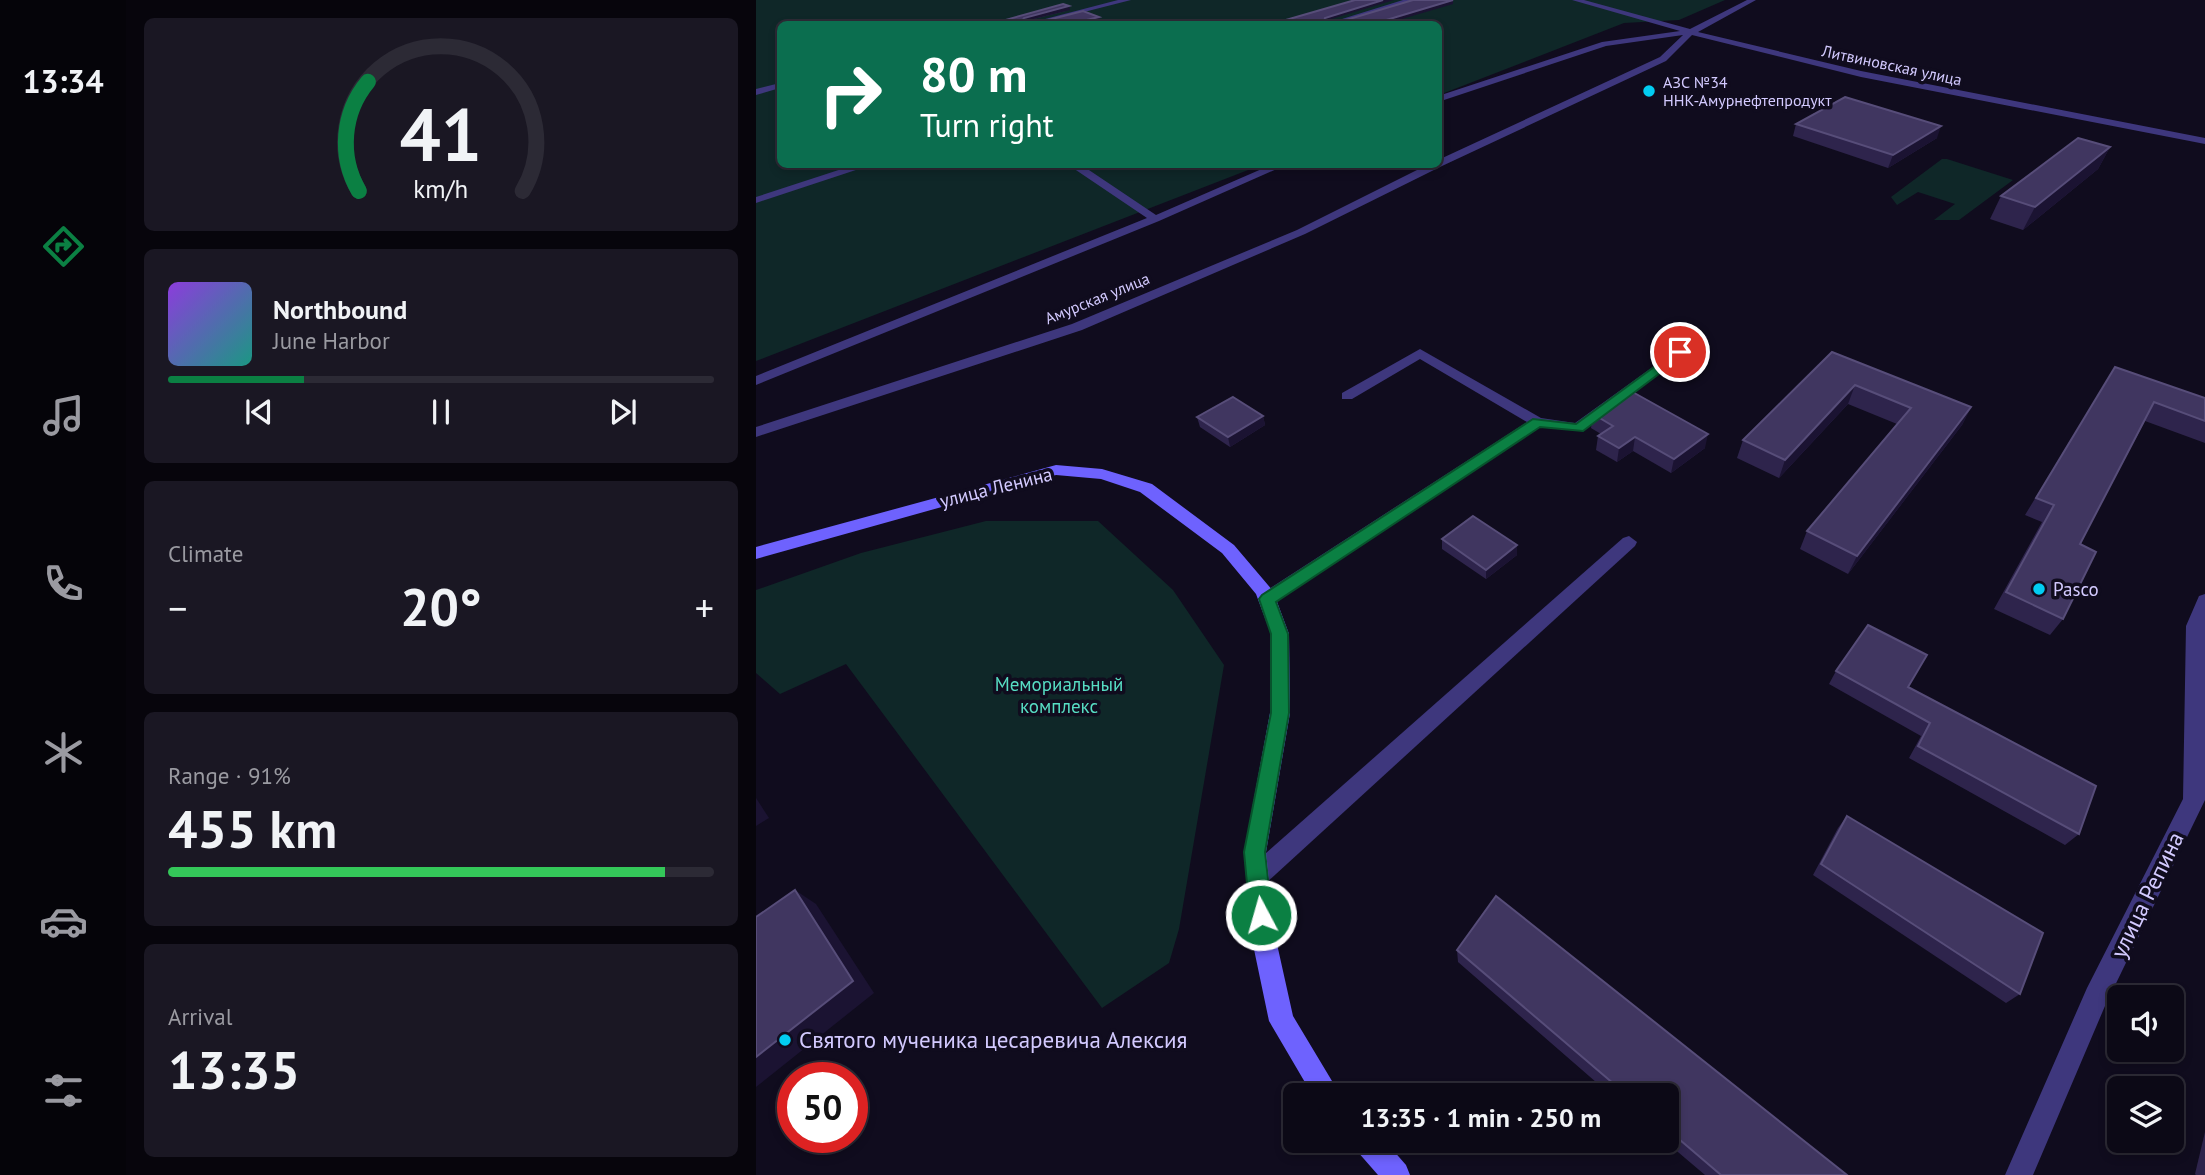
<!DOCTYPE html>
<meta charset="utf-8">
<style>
body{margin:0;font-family:"PT Sans",sans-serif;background:#1a1723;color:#f1f3f6;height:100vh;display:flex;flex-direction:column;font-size:26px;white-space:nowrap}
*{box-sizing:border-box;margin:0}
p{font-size:23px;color:#9a9aa1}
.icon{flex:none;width:38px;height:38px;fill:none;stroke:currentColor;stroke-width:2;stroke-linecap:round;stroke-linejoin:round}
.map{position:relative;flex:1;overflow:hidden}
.panel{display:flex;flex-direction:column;gap:18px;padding:18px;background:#07050c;width:630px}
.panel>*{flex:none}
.top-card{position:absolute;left:21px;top:21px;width:665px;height:147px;border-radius:10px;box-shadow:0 4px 10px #0003,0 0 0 2px #2c2a35;background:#0b6e4f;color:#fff;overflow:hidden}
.tools{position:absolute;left:1351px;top:985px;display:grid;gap:14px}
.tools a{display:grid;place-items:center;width:77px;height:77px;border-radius:10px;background:#0c0916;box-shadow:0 4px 10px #0003,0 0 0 2px #2c2a35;font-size:35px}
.speed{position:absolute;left:21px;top:1062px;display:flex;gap:14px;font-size:35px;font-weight:700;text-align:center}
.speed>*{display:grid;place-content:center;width:91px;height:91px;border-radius:50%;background:#0c0916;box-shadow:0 4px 10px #0003,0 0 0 2px #2c2a35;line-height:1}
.speed .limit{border:10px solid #d22;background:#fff;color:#111}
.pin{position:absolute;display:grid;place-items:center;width:60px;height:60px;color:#fff;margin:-30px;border:4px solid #fff;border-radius:50%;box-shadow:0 2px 7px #0007}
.me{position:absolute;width:77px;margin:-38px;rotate:354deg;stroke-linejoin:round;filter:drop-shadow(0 0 5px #0008)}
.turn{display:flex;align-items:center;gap:24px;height:147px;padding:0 28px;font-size:32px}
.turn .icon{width:91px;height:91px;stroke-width:2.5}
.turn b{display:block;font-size:49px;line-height:60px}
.big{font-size:52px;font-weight:600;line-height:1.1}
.panel .widget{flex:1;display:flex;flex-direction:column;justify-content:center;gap:10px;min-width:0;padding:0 24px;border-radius:10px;background:#1a1723}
.panel .dial{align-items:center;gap:0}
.dial svg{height:182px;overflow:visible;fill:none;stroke:#2c2a35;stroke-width:7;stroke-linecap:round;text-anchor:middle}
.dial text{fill:#f1f3f6;stroke:none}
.song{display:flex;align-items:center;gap:21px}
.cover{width:84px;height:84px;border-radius:10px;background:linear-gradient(135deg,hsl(270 70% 55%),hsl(170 70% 35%))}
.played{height:7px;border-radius:4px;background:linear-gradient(90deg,#0b8043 25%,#2c2a35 25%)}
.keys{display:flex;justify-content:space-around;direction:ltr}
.heat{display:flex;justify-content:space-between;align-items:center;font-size:38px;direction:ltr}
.charge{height:10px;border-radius:5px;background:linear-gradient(90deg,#34c759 91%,#2c2a35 0)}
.trip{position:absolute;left:527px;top:1083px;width:396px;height:70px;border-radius:10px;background:#0c0916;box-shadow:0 4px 10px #0003,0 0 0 2px #2c2a35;font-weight:600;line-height:70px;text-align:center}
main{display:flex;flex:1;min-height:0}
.tab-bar{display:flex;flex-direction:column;width:126px;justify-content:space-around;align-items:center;background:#050409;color:#9a9aa1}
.tab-bar .icon{width:49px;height:49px}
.tab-bar .selected{color:#0b8043}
.tab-bar b{font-size:32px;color:#f1f3f6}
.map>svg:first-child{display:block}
</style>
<main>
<nav class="tab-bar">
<b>13:34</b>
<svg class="icon selected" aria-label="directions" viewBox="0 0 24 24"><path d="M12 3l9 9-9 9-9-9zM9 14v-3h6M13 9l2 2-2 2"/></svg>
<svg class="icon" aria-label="music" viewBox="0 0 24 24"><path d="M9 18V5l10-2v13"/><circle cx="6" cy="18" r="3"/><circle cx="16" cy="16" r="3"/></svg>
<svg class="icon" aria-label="phone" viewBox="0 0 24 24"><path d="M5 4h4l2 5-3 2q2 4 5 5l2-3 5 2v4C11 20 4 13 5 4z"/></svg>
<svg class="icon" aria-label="climate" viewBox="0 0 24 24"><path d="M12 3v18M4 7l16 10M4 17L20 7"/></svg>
<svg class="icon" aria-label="car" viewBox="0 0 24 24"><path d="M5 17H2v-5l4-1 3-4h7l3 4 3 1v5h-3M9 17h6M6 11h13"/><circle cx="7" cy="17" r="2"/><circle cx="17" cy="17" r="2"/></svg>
<svg class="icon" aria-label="filters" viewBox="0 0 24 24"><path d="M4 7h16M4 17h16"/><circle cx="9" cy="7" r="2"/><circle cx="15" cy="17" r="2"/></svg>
</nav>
<section class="panel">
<div class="widget dial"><svg viewBox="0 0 100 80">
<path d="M14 69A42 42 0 1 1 86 69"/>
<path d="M14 69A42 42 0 0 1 18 21" stroke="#0b8043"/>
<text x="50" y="56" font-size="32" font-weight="700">41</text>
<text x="50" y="72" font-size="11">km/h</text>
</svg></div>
<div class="widget">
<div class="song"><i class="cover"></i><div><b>Northbound</b><p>June Harbor</p></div></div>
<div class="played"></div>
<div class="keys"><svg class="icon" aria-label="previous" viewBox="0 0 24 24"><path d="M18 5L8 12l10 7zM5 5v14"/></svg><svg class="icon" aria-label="pause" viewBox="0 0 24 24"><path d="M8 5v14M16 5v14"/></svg><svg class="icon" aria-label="next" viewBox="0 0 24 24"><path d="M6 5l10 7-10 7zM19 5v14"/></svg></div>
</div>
<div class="widget"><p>Climate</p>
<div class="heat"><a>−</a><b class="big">20°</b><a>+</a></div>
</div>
<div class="widget"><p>Range · 91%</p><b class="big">455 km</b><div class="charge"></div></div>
<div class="widget"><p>Arrival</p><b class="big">13:35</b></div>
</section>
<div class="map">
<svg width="1449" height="1175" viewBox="0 0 1449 1175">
<rect width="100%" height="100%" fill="#100c1e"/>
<g fill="#0f2728">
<path d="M0,0H969L923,20L868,23L683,95L682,24H24V164L505,165L0,361Z"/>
<path d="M1186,159H1191L1257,180L1203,220H1178L1199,204L1162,192L1141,205L1135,197Z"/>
<path d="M230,521H342L417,590L468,665L423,929L413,963L346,1008L90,664L24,694L0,673V590L105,553Z"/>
</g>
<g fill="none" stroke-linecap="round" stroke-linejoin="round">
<g fill="#3e377d" fill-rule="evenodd">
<path d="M362,0H375L281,24H270Z"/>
<path d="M647,0H659L580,24H570Z"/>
<path d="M816,0H828L934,29L991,0H1000L942,32L1105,71L1449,138V144L1105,77L936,35L910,61L686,166L549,234L326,330L0,437V427L316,324L541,230L673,164H682V160L904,57L927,35L850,46L682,102V96L846,42L924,31Z"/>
<path d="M24,83V88L0,95V89Z"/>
<path d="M101,164H118L0,203V197Z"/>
<path d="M311,164H324L400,215L517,164H532L403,221L0,385V376L391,218Z"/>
<path d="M944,333L951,337L949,340L827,431L784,427L517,604H505L502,599L505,594L771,422L664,359L596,399H586V393L664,349L785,418L819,423Z"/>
<path d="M873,536L881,542L879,546L509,884L501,887L493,884L490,876L493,868L867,538Z"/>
<path d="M1449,594V800L1349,1006L1277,1175H1249L1331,988L1427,799L1430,626L1443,596Z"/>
</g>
<g fill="#6e62fe" fill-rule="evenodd">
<path d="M300,465L346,469L396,484L478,545L517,591L533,634L534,713L510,852L519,935L537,1016L585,1096H557L513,1021L495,935L488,852L514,713L515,634L500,594L466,553L384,492L345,479L300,475L0,559V547Z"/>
<path d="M597,1141H629L650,1165L654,1175H622L601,1151Z"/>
</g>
</g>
<g fill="#2e244c">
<path d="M314,10L270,21L280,23L343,17L344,20L328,24H261L254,22L253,19Z"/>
<path d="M1040,124L1181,138L1132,168L1037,136Z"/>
<path d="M1354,147L1342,169L1267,230L1234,219L1245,196Z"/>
<path d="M1076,352L1215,407L1206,425L1092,574L1044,549L1051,531L1141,424L1092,404L1023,478L981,458L987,440Z"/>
<path d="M1359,367L1449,398V443L1389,421L1324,544L1307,619L1294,635L1238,609L1286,522L1269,515Z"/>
<path d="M837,414L949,448L915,473L877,451L861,462L840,450L842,436L845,434L835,428Z"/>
<path d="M507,416L509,425L474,447L444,427L441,417Z"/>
<path d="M686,539L761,555L730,579L686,549Z"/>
<path d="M1080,671L1152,687L1323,834L1309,845L1153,758L1165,736L1073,684Z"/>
<path d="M1091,816L1264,994L1250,1003L1057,875L1082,828Z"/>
<path d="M701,950L1091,1175H949L909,1141L910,1096H856L702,962Z"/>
<path d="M1449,1132V1175H1440L1439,1174Z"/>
</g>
<g fill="#1b1332">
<path d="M627,0H638L569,21L568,24L569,18Z"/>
<path d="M697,0V4L629,24H617Z"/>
<path d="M313,6L314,10L269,21H266L268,18Z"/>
<path d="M343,17L344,20L328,24H314Z"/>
<path d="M1185,126L1181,138L1132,168L1137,155Z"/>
<path d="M1354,147L1342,169L1267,230L1279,207Z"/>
<path d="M1099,385L1092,404L1023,478L1029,460Z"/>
<path d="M1215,407L1206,425L1092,574L1101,556Z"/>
<path d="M507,416L509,425L474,447L472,437Z"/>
<path d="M952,434L949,448L915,473L918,459Z"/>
<path d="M879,437L877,451L861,462L863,448Z"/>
<path d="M761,545V555L730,579V570Z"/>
<path d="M0,798L13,818L0,826Z"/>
<path d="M39,890L60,904L118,993L0,1087V1057Z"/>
</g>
<g fill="#403660" stroke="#574d79" stroke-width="2">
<path d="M599,0H627L569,18L568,22L580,23L657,0H697L617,24H516Z"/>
<path d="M307,4L313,6L268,18L266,21L280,23L327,11L343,17L314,24H269L253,19Z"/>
<path d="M1089,97L1185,126L1137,155L1040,124Z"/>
<path d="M1322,138L1354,147L1279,207L1245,196Z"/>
<path d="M1076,352L1215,407L1101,556L1051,531L1155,408L1099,385L1029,460L987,440Z"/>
<path d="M1359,367L1449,398V421L1398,402L1324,544L1340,552L1307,619L1250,592L1298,505L1280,498Z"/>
<path d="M873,390L952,434L918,459L879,437L863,448L842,436L857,426L837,414Z"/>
<path d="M477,397L507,416L472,437L441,417Z"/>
<path d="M717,516L761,545L730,570L686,539Z"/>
<path d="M1112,625L1171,655L1152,687L1340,786L1323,834L1162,746L1174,723L1080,671Z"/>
<path d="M1091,816L1287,933L1264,994L1065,864Z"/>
<path d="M39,890L97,981L0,1057V917Z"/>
<path d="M740,896L1091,1175H965L910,1128V1096H872L701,950Z"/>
</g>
<path fill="#0b8043" stroke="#07532c" stroke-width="2" d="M924,348L930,352L928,355L827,431L784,427L520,602L532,634L533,713L509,852L516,915L513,923L505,926L498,923L494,915L488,852L515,713V634L503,599L506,595L777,419L820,424Z"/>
<g fill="#02cdf2" stroke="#100c1e" stroke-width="2.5">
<circle cx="893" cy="91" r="7"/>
<circle cx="1283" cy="589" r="7"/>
<circle cx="29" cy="1040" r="7"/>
</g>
<g text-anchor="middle" stroke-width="7" stroke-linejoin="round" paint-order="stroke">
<g font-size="16" fill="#d3caff" stroke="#100c1e">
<text transform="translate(1136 65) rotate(12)" y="6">Литвиновская улица</text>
<text transform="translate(341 298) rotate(-22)" y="6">Амурская улица</text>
</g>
<g font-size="16" fill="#d3caff" stroke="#100c1e" text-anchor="start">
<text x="907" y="88">АЗС №34<tspan x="907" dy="18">ННК-Амурнефтепродукт</tspan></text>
</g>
<g font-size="19" fill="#d3caff" stroke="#100c1e">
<text transform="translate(240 487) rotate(-14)" y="7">улица Ленина</text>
</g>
<g font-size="19" fill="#d3caff" stroke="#100c1e" text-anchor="start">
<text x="1297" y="596">Pasco</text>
</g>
<g font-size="19" fill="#57ddc3" stroke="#100c1e">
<text x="303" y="691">Мемориальный<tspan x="303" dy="22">комплекс</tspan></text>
</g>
<g font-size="23" fill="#d3caff" stroke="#100c1e">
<text transform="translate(1391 895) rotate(-64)" y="8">улица Репина</text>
</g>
<g font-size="23" fill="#d3caff" stroke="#100c1e" text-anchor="start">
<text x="43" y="1048">Святого мученика цесаревича Алексия</text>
</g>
</g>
</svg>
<div class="tools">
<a><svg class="icon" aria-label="sound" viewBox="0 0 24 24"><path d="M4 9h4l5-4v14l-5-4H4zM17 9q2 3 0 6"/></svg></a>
<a><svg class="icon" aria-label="layers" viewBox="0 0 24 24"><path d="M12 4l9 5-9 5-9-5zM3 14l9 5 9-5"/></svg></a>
</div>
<div class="speed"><div class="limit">50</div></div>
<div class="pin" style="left:924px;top:352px;background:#d93025"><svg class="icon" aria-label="arrive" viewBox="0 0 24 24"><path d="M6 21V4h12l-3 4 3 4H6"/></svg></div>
<svg class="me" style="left:505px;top:915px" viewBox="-20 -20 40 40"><circle r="17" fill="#0b8043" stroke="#fff" stroke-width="3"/><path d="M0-11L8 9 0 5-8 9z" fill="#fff"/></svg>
<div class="trip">13:35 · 1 min · 250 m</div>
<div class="top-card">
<div class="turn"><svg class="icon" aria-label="right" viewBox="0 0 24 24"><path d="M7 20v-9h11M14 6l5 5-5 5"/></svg><div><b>80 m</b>Turn right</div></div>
</div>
</div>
</main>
